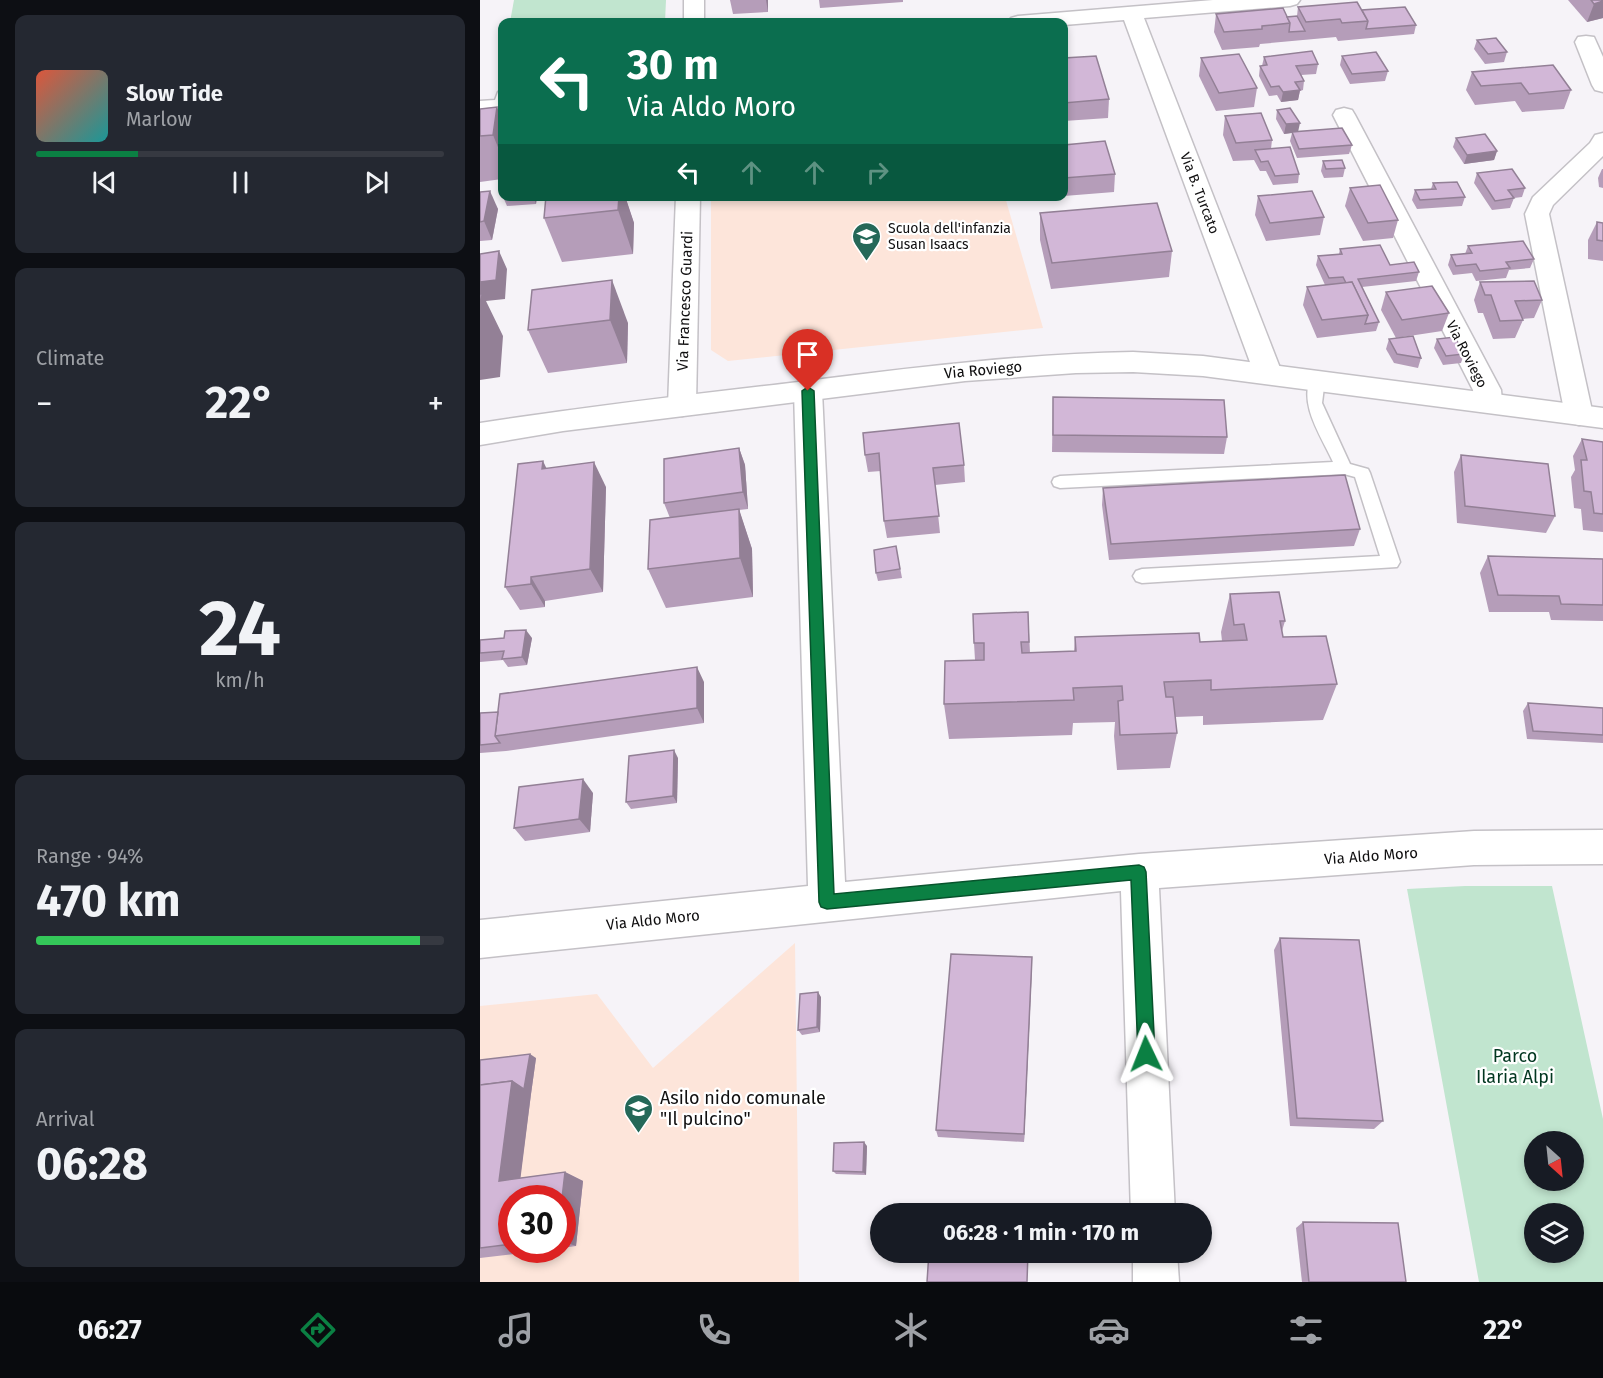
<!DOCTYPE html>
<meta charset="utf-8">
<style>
body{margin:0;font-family:"Fira Sans",sans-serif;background:#242831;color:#f1f3f6;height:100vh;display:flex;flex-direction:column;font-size:22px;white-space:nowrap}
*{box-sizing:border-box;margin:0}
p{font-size:20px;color:#9ea1a6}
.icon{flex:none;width:33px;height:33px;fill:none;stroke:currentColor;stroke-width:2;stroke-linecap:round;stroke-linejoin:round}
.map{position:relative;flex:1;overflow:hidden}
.drawer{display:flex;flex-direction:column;gap:15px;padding:15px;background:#0d0f14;width:480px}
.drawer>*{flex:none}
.hud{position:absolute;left:18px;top:18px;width:570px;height:183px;border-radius:12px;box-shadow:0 3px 9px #0003;background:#0b6e4f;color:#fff;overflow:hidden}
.needle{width:39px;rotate:153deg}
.controls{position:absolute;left:1044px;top:1131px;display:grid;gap:12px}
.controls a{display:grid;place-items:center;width:60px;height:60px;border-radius:50%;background:#171b24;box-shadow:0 3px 9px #0003;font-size:30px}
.speed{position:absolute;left:18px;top:1185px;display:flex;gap:12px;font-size:30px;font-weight:700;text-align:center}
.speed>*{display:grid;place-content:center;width:78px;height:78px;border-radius:50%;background:#171b24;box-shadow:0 3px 9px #0003;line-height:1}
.speed .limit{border:9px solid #d22;background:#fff;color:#111}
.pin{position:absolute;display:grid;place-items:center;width:51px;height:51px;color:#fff;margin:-62px -26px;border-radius:50% 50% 50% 0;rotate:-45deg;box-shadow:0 0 6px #0007}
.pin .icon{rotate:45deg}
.me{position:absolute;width:66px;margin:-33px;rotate:358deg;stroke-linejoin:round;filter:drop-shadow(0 0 4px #0008)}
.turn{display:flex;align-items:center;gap:21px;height:126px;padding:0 30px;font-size:27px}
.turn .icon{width:78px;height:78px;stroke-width:2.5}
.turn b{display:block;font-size:42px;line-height:51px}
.lanes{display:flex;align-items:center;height:57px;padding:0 30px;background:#0003;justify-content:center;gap:30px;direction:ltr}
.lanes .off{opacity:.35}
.big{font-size:45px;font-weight:700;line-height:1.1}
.drawer .tile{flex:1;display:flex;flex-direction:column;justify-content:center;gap:9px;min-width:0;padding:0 21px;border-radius:12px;background:#242831}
.drawer .dial{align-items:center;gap:0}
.dial b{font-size:78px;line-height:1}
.song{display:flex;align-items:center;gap:18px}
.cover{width:72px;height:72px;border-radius:9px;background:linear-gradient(135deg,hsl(10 70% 55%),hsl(180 70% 35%))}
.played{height:6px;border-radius:3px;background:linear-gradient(90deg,#0b8043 25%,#363941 25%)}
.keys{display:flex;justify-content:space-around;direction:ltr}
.heat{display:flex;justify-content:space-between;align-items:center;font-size:33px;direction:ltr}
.charge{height:9px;border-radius:4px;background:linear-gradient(90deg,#34c759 94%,#363941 0)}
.trip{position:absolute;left:390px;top:1203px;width:342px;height:60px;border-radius:30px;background:#171b24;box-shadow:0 3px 9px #0003;font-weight:700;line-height:60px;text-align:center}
.menu{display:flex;height:96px;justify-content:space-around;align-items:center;background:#090b0e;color:#9ea1a6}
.menu .icon{width:42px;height:42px}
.menu .on{color:#0b8043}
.menu b{font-size:27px;color:#f1f3f6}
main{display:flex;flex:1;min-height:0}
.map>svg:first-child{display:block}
</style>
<main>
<section class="drawer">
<div class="tile">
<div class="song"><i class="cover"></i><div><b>Slow Tide</b><p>Marlow</p></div></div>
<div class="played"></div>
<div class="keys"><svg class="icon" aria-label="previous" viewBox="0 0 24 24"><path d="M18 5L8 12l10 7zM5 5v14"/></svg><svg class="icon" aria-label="pause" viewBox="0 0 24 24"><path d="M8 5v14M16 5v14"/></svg><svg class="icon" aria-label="next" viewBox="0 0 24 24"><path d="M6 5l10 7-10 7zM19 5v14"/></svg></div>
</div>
<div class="tile"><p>Climate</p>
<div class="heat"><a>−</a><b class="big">22°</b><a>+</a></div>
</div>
<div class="tile dial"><b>24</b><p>km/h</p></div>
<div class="tile"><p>Range · 94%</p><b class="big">470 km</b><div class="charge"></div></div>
<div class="tile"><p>Arrival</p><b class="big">06:28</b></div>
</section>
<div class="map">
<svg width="1123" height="1282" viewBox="0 0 1123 1282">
<rect width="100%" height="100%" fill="#f6f3f8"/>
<g fill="#fde5da" fill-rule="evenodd">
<path d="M231,197H525L563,328L248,361L231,350Z"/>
<path d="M315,943L319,1282H0V1006L117,994L173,1068ZM32,1198H82V1250H32Z"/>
</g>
<g fill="#c1e5cf" fill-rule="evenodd">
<path d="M34,0H186L185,22H30Z"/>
<path d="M985,886H1072L1123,1119V1282H999L927,889ZM1054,1142H1094V1180H1054ZM1054,1214H1094V1252H1054Z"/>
</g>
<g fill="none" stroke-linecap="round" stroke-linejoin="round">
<defs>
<g id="service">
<path d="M22,91L20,133L14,137L8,133L13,107L0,109V101L15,100L18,92Z"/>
<path d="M837,374L842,375L845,379L842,403L870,464L888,469L890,473L920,562L917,567L662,583L656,581L653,576L656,571L662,569L900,556L875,477L864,474L580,488L574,486L572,482L574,478L580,476L853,462C842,437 817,403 832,375Z"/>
</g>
<g id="minor">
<rect x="204" y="0" width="20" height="22"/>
<path d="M733,0H820L817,4L810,6L664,18L802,373L798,380L788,383L778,380L774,373L644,20L584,25V22H527L531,18L538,16Z"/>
<path d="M1106,36L1114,37L1123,57V92L1115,90L1112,85L1095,42L1098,37Z"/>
<path d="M864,108L872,110L875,115L1021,390L1022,402L1018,409L1008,412L998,409L994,402L993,390L853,115L856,110Z"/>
<path d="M1123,133V156L1073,205L1069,214L1113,415L1109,422L1099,425L1089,422L1085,415L1045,214L1053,197L1110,143L1115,135Z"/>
<path d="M196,196H220L216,406L212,413L202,416L192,413L188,406Z"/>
<path d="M328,381L338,384L342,391L365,882L659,854L994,831L1123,830V864L994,865L679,888L695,1214H651L641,891L0,958V920L328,886L314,391L318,384Z"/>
<path d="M653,1252H697L699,1282H653Z"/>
</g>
<path id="tertiary" d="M653,352L723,356L1123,408V428L723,376L653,372L596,373L485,381L83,431L0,445V423C103,407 207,395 310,383C424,369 538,354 653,352Z"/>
</defs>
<use href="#service" stroke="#c4c1c6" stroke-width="3"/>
<use href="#minor" stroke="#c4c1c6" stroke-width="3"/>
<use href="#tertiary" stroke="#c4c1c6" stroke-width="3"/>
<use href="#service" fill="#fff" fill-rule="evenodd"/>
<use href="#minor" fill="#fff" fill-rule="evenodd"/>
<use href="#tertiary" fill="#fff" fill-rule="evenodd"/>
</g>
<g fill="#b59db9">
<path d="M250,0H288V12L253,14Z"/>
<path d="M339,0H423V2L340,8Z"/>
<path d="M1088,0H1123V18L1107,22Z"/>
<path d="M818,7L882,10L936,25L934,34L858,41L856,37L780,44L779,47L742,50L734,32L736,14L807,17L817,16Z"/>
<path d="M997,40L1027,52L1024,62L1005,64L994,49Z"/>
<path d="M862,56L908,71L905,81L870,84L860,65Z"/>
<path d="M784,57L838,64L836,74L821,75L824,81L823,90L820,91L818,100L801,102L797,95L789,96L779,76L780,66H782Z"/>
<path d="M584,58L629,99L628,118L584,121Z"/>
<path d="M721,58L777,88L774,107L736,111L719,76Z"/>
<path d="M992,72L1091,90L1084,109L1042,112L1035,101L995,105L986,90Z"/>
<path d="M0,109L22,119V179L0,182Z"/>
<path d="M797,110L818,131L872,145L869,154L817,158L810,141L812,133L804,134L796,119Z"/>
<path d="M745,116L792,140L791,149L819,174L818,183L793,185L786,171H780L774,160L753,161L743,135Z"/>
<path d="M976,138L1017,151L1014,160L984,164L973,147Z"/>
<path d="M584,145L635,174L634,192L584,196Z"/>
<path d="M843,161L865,168L863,177L844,178L841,171Z"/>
<path d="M1122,169H1123V188L1119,187L1118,178Z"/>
<path d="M997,173L1045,188L1042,197L1034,198L1030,208L1012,210L994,183Z"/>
<path d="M953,183L985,197L982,206L937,209L932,200L935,190L951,189Z"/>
<path d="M870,188L918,220L913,238L883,241L865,206Z"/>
<path d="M0,192L18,209L12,240L0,241Z"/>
<path d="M57,196L56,204L27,206L23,197Z"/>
<path d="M145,196L154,223L153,254L82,262L64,218Z"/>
<path d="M565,196H582L566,198Z"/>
<path d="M778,196L844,217L840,235L786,241L775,215Z"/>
<path d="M560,213L692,251L689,277L571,289L560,240Z"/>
<path d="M1117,222L1123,223V261L1108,259V240Z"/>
<path d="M988,246L1054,259L1050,268L1029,270L1026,278L996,281L992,273L973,275L968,265L971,255L985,254Z"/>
<path d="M860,249L910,265L939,272L936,281L882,287L899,322L896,331L837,338L823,305L827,287L845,285L836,265L838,256L859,254Z"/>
<path d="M1000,282L1062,300L1054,318L1042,319L1043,320L1035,338L1013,339L1003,313H998L994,300Z"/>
<path d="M52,290L148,323L147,363L68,373L48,330Z"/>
<path d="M906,292L969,313L962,331L916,338L901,310Z"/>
<path d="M909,339L941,358L938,368L914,363L906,349Z"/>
<path d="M957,339L984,354L981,363L963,365L954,348Z"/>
<path d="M573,397L747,437L744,454L572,452Z"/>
<path d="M383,433L484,465L485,482L455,485L460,533L407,538L404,521L401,471L388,472L385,455Z"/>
<path d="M1102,439L1123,442V532L1103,530L1101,509L1094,508L1091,477L1095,470L1093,456Z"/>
<path d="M259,448L265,465L268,509L259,510L272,549L273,597L186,608L168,569L190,518L184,503Z"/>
<path d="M981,455L1075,516L1066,533L977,523L974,472Z"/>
<path d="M66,468L126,487L123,592L65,601V607L40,610L25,587Z"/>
<path d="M623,488L880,529L874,546L629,560L622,505Z"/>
<path d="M416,546L422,578L398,581L396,573Z"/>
<path d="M1008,556L1123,559V621L1071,620L1069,612H1009L1000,573Z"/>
<path d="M750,594L805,621L802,631L803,637L857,684L843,720L723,725V716L695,717L697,733L690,768L637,770L634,736L635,722L593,723L592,735L469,739L464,704L495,660L494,643L548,612L550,653L594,651L595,637L720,642L742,641L741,632Z"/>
<path d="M52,638L47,665L28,667L23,660L0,662V640Z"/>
<path d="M224,682V723L26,751L0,753V713L18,712Z"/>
<path d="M1048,703L1123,708V743L1047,739L1043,711Z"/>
<path d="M198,758L197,803L151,809L146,802Z"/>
<path d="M113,793L110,832L45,841L34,828Z"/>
<path d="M800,938L903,1121L894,1129L810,1126L794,950Z"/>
<path d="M552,957L544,1142L458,1137L456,1130Z"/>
<path d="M341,997L340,1032L322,1035L318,1030Z"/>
<path d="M56,1058L51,1094L40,1178L85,1172L103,1181L96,1246L82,1248V1198H32V1250H67L0,1258V1060Z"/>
<path d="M387,1146L386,1175L356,1174L353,1171Z"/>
<path d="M823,1222L926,1282H822L816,1228Z"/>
</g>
<g fill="#938096">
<path d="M286,0H288V12Z"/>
<path d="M1123,1V18L1107,22L1114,4Z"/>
<path d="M820,90L818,100L801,102L803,92Z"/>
<path d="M17,107L22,119V157L13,135Z"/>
<path d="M820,123L818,132L804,134L806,124Z"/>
<path d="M1017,151L1014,160L984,164L987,155Z"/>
<path d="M10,191L18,209L12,240L4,221Z"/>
<path d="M53,196H57L56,204Z"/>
<path d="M139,196H145L154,223L153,254L138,210Z"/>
<path d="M19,251L27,269L25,299L6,301L23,336L20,377L0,380V282Z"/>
<path d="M132,280L148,323L147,363L130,320Z"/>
<path d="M259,448L265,465L268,509L263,492Z"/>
<path d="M63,461L75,486L62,469Z"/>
<path d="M114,462L126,487L123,592L110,569Z"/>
<path d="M259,509L272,549L273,597L260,558Z"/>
<path d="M51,577L65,601V607L51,584Z"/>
<path d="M46,630L52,638L47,665L42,657Z"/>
<path d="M217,667L224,682V723L217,708Z"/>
<path d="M194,750L198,758L197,803L193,796Z"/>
<path d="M103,779L113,793L110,832L99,819Z"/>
<path d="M552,957V968L544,1142V1134Z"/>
<path d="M338,992L341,997L340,1032L337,1027Z"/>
<path d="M50,1054L56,1058L51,1094L39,1190L19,1181L32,1081Z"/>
<path d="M384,1142L387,1146L386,1175L383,1172Z"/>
<path d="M85,1172L103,1181L96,1246L82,1241V1198Z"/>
</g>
<g fill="#d2b7d7" stroke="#938096" stroke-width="1.5">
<path d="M1111,0H1123V1L1114,4Z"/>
<path d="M877,2L888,21L862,23L860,19L826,22L818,7Z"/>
<path d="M925,7L936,25L886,29L888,21L882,10Z"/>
<path d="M803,8L810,23L782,26V29L744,32L736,14Z"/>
<path d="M817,16L825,31L809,32L810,23L807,17Z"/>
<path d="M1016,38L1027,52L1008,54L997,40Z"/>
<path d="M832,51L838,64L816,66L824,81L815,82L820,90L803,92L799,86L791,87L780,66L787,65L784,57Z"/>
<path d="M896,52L908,71L872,74L862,56Z"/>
<path d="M759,54L777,88L739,93L721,58Z"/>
<path d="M616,56L629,99L584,103V58Z"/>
<path d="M1073,65L1091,90L1049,94L1041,83L1001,86L992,72Z"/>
<path d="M17,107L13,135L0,136V109Z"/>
<path d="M810,108L820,123L806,124L797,110Z"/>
<path d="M781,113L792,140L756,143L745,116Z"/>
<path d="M862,128L872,145L819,149L812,132Z"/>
<path d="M1005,134L1017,151L987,155L976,138Z"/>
<path d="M625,141L635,174L584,178V145Z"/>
<path d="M810,147L819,174L795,176L788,161L781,162L775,150Z"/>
<path d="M862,160L865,168L846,169L843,161Z"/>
<path d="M1032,169L1045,188L1028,190L1034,198L1015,201L997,173Z"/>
<path d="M977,182L985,197L940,200L935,190L956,189L953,183Z"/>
<path d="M900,185L918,220L888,223L870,188Z"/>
<path d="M10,191L4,221L0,222V192Z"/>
<path d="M832,191L844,217L790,223L778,196Z"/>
<path d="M66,196H139L138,210L64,218Z"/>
<path d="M677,203L692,251L572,263L560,213Z"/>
<path d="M1117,222L1123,223V241L1117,240Z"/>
<path d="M1043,241L1054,259L1026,262L1030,268L1000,271L996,264L976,266L971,255L992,253L988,246Z"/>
<path d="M900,245L910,265L934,262L939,272L878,279L899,322L885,324L888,315L872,282L866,283L863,277L849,278L838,256L862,254L860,249Z"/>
<path d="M19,251L16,280L0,282V254Z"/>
<path d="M132,280L130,320L48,330L52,290Z"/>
<path d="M1054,281L1062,300L1035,301L1043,320L1020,321L1011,295H1005L1000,282Z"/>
<path d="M872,282L888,315L842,320L827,287Z"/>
<path d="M952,286L969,313L922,320L906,292Z"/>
<path d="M0,294H2L0,315Z"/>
<path d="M933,336L941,358L917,354L909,339Z"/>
<path d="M975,337L984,354L966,356L957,339Z"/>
<path d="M573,397L744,400L747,437L573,435Z"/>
<path d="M479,423L484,465L453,468L459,516L404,521L399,453L385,455L383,433Z"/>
<path d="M1102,439L1123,442V514L1114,513L1111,492L1104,491L1101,460H1107Z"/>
<path d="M259,448L263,492L184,503V459Z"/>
<path d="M981,455L1068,464L1075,516L985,506Z"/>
<path d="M63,461L62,469L114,462L110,569L51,577V584L25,587L38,464Z"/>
<path d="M865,475L880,529L631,544L623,488Z"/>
<path d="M259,509L260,558L168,569L170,520Z"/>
<path d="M416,546L420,569L396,573L394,550Z"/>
<path d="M1008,556L1123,559V605L1081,604L1079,596L1018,595Z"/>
<path d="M799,592L805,621H800L803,637L846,636L857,684L731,690V680L684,682L686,697H693L697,733L640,735L638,701L643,700L642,686L593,688L594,700L464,704L465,661L504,660V643H494L493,614L548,612L549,642H541L542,653L596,651L595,637L719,633L720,642L767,640L764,624L754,625L750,594Z"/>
<path d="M46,630L42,657L22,659L24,651L0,653V640L24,638L25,631Z"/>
<path d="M217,667V708L15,736L20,694Z"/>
<path d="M1048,703L1123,708V735L1053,731Z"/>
<path d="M18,712L15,736L20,743L0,745V713Z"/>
<path d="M194,750L193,796L146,802L149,756Z"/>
<path d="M103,779L99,819L34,828L39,787Z"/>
<path d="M800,938L879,940L903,1121L817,1118Z"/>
<path d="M471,954L552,957L544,1134L456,1130Z"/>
<path d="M338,992L337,1027L318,1030L320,994Z"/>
<path d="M50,1054L44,1089L32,1081L0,1085V1060Z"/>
<path d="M32,1081L19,1181L85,1172L82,1198H32V1244L0,1248V1085Z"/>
<path d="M384,1142L383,1172L353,1171L354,1143Z"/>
<path d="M823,1222L918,1223L926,1282H829Z"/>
<path d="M449,1252H548L547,1282H447Z"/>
</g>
<path fill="#0b8043" stroke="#07532c" stroke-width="1.5" d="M328,387L334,391L354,894L659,865L664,867L666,872L675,1054L672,1060L666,1063L660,1060L658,1054L651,880L347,909L341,907L339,902L322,391Z"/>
<defs>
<symbol id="school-pin" viewBox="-11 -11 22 30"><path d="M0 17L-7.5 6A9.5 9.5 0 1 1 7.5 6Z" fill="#256858" stroke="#fff"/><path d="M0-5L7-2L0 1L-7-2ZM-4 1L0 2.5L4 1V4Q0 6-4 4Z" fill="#fff"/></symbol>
</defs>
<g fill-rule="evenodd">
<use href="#school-pin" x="370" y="220" width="33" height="45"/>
<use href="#school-pin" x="142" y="1092" width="33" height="45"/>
</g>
<g text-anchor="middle" stroke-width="4.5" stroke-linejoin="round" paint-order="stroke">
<g font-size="14" fill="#100f10" stroke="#fff">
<text transform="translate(720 193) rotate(69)" y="5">Via B. Turcato</text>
<text transform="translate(987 354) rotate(63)" y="5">Via Roviego</text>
</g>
<g font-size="14" fill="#100f10" stroke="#fff" text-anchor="start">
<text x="408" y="233">Scuola dell'infanzia<tspan x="408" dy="16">Susan Isaacs</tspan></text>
</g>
<g font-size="15" fill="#100f10" stroke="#fff">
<text transform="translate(205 301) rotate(-88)" y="5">Via Francesco Guardi</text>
<text transform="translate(503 370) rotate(-5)" y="5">Via Roviego</text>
<text transform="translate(891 856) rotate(-4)" y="5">Via Aldo Moro</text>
<text transform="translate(173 920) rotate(-6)" y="5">Via Aldo Moro</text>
</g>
<g font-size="18" fill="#023720" stroke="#fff">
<text x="1035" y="1062">Parco<tspan x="1035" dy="21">Ilaria Alpi</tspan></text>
</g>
<g font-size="18" fill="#100f10" stroke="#fff" text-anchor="start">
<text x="180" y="1104">Asilo nido comunale<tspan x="180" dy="21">"Il pulcino"</tspan></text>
</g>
</g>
</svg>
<div class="controls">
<a><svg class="needle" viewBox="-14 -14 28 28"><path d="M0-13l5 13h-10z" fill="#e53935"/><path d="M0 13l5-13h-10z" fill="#9ea1a6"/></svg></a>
<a><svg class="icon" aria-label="layers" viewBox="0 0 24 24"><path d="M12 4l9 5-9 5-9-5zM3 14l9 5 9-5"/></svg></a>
</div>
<div class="speed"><div class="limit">30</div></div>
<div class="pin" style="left:328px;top:391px;background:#d93025"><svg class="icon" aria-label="arrive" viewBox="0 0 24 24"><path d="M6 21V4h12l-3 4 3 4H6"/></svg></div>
<svg class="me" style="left:666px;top:1054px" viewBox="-20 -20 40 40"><path d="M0-17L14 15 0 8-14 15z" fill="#0b8043" stroke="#fff" stroke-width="4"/></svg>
<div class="trip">06:28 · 1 min · 170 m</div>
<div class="hud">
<div class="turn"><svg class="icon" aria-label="left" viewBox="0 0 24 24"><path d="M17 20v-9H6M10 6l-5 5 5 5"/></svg><div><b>30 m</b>Via Aldo Moro</div></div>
<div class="lanes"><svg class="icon" aria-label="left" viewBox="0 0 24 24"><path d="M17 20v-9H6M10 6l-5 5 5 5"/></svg><svg class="icon off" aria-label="ahead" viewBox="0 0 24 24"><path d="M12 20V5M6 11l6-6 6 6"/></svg><svg class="icon off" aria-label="ahead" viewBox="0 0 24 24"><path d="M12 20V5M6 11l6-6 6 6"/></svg><svg class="icon off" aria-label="right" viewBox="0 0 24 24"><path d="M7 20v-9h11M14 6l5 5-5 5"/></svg></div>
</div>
</div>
</main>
<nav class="menu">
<b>06:27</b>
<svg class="icon on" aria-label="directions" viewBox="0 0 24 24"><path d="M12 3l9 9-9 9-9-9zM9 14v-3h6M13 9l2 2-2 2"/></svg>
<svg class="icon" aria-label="music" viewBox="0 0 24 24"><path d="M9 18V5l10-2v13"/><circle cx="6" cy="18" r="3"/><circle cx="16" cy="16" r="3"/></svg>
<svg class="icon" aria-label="phone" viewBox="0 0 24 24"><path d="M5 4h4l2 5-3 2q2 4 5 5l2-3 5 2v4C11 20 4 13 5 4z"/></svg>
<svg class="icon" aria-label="climate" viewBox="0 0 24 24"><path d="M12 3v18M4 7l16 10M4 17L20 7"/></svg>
<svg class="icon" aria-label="car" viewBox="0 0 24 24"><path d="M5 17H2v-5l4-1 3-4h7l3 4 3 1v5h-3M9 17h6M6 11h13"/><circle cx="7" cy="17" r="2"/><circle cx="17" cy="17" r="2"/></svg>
<svg class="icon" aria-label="filters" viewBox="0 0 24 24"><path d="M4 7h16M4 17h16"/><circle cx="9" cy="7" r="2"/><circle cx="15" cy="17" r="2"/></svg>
<b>22°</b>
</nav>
